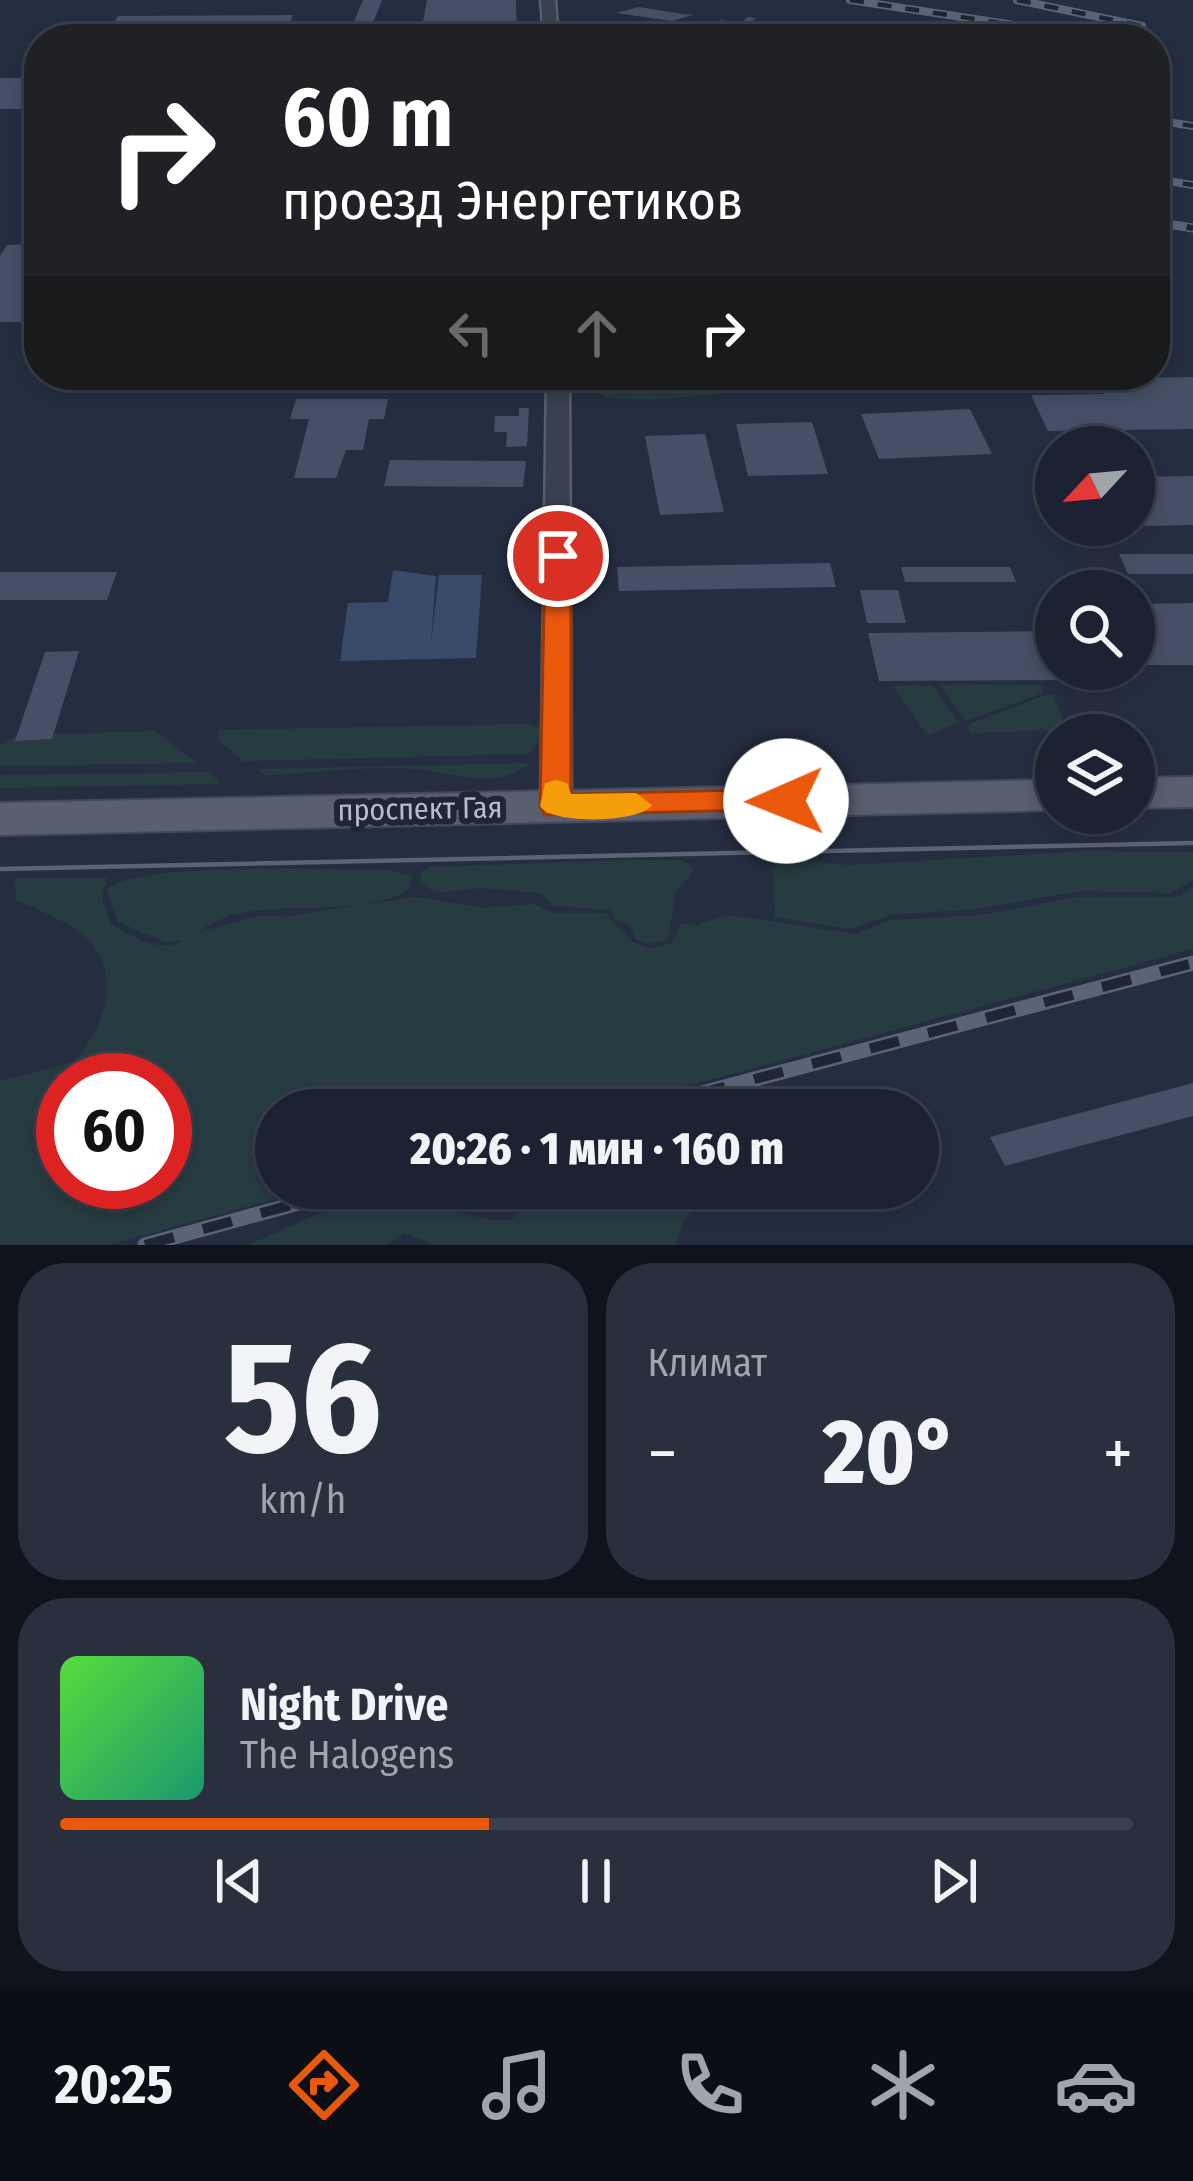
<!DOCTYPE html>
<html lang="ru">
<meta charset="utf-8">
<style>
body{margin:0;font-family:"Fira Sans Condensed",sans-serif;background:#292f3d;color:#f1f3f6;height:100vh;display:flex;flex-direction:column;font-size:45px;white-space:nowrap}
*{box-sizing:border-box;margin:0}
p{font-size:39px;color:#a0a4ab}
.icon{flex:none;width:66px;height:66px;fill:none;stroke:currentColor;stroke-width:2;stroke-linecap:round;stroke-linejoin:round}
.map{position:relative;height:1245px;overflow:hidden}
.side{display:flex;flex-direction:column;gap:18px;padding:18px;background:#0f131b;flex:1}
.side>*{flex:none}
.guide{position:absolute;left:24px;top:24px;width:1146px;height:366px;border-radius:48px;box-shadow:0 6px 18px #0003,0 0 0 3px #3a3f4d;background:#202124;color:#fff;overflow:hidden}
.needle{width:78px;rotate:244deg}
.buttons{position:absolute;left:1035px;top:426px;display:grid;gap:24px}
.buttons a{display:grid;place-items:center;width:120px;height:120px;border-radius:50%;background:#1c2231;box-shadow:0 6px 18px #0003,0 0 0 3px #3a3f4d;font-size:60px}
.speed{position:absolute;left:36px;top:1053px;display:flex;gap:24px;font-size:60px;font-weight:700;text-align:center}
.speed>*{display:grid;place-content:center;width:156px;height:156px;border-radius:50%;background:#1c2231;box-shadow:0 6px 18px #0003,0 0 0 3px #3a3f4d;line-height:1}
.speed .limit{border:18px solid #d22;background:#fff;color:#111}
.pin{position:absolute;display:grid;place-items:center;width:102px;height:102px;color:#fff;margin:-51px;border:6px solid #fff;border-radius:50%;box-shadow:0 3px 12px #0007}
.me{position:absolute;width:132px;margin:-66px;rotate:269deg;stroke-linejoin:round;filter:drop-shadow(0 0 9px #0008)}
.turn{display:flex;align-items:center;gap:42px;height:252px;padding:0 60px;font-size:54px}
.turn .icon{width:156px;height:156px;stroke-width:2.5}
.turn b{display:block;font-size:84px;line-height:102px}
.lanes{display:flex;align-items:center;height:114px;padding:0 60px;background:#0003;justify-content:center;gap:60px;direction:ltr}
.lanes .off{opacity:.35}
.big{font-size:90px;font-weight:800;line-height:1.1}
.side .card{flex:1;display:flex;flex-direction:column;justify-content:center;gap:18px;min-width:0;padding:0 42px;border-radius:48px;background:#292f3d}
.side .dial{align-items:center;gap:0}
.dial b{font-size:156px;line-height:1}
.song{display:flex;align-items:center;gap:36px}
.cover{width:144px;height:144px;border-radius:18px;background:linear-gradient(135deg,hsl(110 70% 55%),hsl(160 70% 35%))}
.played{height:12px;border-radius:6px;background:linear-gradient(90deg,#ea580c 40%,#3a3f4d 40%)}
.keys{display:flex;justify-content:space-around;direction:ltr}
.heat{display:flex;justify-content:space-between;align-items:center;font-size:66px;direction:ltr}
.side .tiles{flex:1;display:grid;gap:18px;grid-template-columns:1fr 1fr}
.card:last-child{grid-column:span 2}
.trip{position:absolute;left:255px;top:1089px;width:684px;height:120px;border-radius:60px;background:#1c2231;box-shadow:0 6px 18px #0003,0 0 0 3px #3a3f4d;font-weight:800;line-height:120px;text-align:center}
.menu{display:flex;height:192px;justify-content:space-around;align-items:center;background:#0b0e14;color:#a0a4ab}
.menu .icon{width:84px;height:84px}
.menu .selected{color:#ea580c}
.menu b{font-size:54px;color:#f1f3f6}
.map>svg:first-child{display:block}
</style>
<div class="map">
<svg width="1193" height="1245" viewBox="0 0 1193 1245">
<rect width="100%" height="100%" fill="#252e41"/>
<g fill="#273c41" fill-rule="evenodd">
<path d="M584,375H668L671,382L932,375L650,400L610,398L586,388Z"/>
<path d="M1040,684L1043,693L966,721L940,685Z"/>
<path d="M893,686H933L959,723L927,735Z"/>
<path d="M1046,695H1054L1066,730L971,733L967,725Z"/>
<path d="M529,724L544,729L545,735L528,754L243,761L217,739L218,730Z"/>
<path d="M155,731L197,763L0,766V746L17,735Z"/>
<path d="M531,763C491,791 467,775 425,770C374,764 317,773 266,775L257,769Z"/>
<path d="M210,772L220,784L0,788V775Z"/>
<path d="M1084,851L1193,852V880L1171,893L1079,891L977,909L890,915L850,929L775,917L772,868L785,859L849,865Z"/>
<path d="M628,860H682L694,870L675,894L668,940L648,944L635,939L630,925L614,920L611,910L554,906L540,893L482,888L435,893L420,881L421,871L432,867Z"/>
<path d="M388,870L413,876L409,890C350,924 250,890 199,932L261,915L281,917L416,897L483,908L533,904L554,913H606L633,942L650,949L672,943L681,923L695,925L729,915L855,934L890,920L981,915L1077,897H1178L1193,887V949L599,1110H276V1188H315L108,1245H0V1081L73,1062C107,1026 127,964 76,930C58,917 35,909 16,900L15,878H107L102,899L111,924C134,936 158,954 183,941L166,942L118,922L107,889C137,861 338,870 388,870ZM63,1080H165V1182H63Z"/>
<path d="M540,1188H712L683,1222L676,1245H435L404,1233L386,1245H248C294,1226 350,1193 401,1197C438,1200 475,1223 511,1220Z"/>
</g>
<path fill="#3a4a6a" d="M393,570L436,576L431,643L439,575H482L476,658L340,661L348,603L388,602Z"/>
<g fill="#464f65">
<path d="M363,0H382L371,28H351Z"/>
<path d="M427,0H516L517,39H420Z"/>
<path d="M639,7L683,14L693,15L672,21L616,13Z"/>
<path d="M293,15L284,39H103L118,16Z"/>
<path d="M748,17L756,18L748,24L803,33L797,39L732,32L723,39H698L721,20L741,23Z"/>
<rect x="0" y="78" width="39" height="31"/>
<path d="M39,244V322H0V256L7,245Z"/>
<path d="M1193,377V429L1048,431L1031,395L1104,394L1096,379Z"/>
<path d="M296,399H388L384,419H369L363,450H346L336,478H294L309,419H290Z"/>
<path d="M519,408H529L527,446L506,447L507,432H494L495,416H519Z"/>
<path d="M970,409L992,454L879,459L861,414Z"/>
<path d="M812,422L828,474L748,476L736,424Z"/>
<path d="M705,434L724,512L660,515L645,436Z"/>
<path d="M390,460L526,461L523,487L384,486Z"/>
<path d="M1193,476V525L1145,526L1134,506V477Z"/>
<path d="M1119,554H1193V574H1128Z"/>
<path d="M830,563L836,587L619,591L617,567Z"/>
<path d="M901,567H1010L1016,582H905Z"/>
<path d="M0,572H117L107,600H0Z"/>
<path d="M860,590H898L906,623H867Z"/>
<path d="M1193,603V665H1138L1134,604Z"/>
<path d="M1056,631V669H1087L1092,680L879,681L868,633Z"/>
<path d="M79,651L52,739L15,741L45,652Z"/>
<path d="M1193,1083V1116L1005,1166L990,1137Z"/>
</g>
<g fill="none" stroke-linecap="round" stroke-linejoin="round">
<defs>
<g id="minor">
<path d="M541,0H555L558,39H544Z"/>
<path d="M547,375H569L571,806L567,814L556,818L545,814L541,806Z"/>
</g>
<g id="major">
<path d="M1193,777V807L1134,808V778Z"/>
<path d="M1056,780V810L0,835V803Z"/>
</g>
</defs>
<use href="#minor" stroke="#575e6e" stroke-width="5"/>
<use href="#major" stroke="#434959" stroke-width="4"/>
<use href="#minor" fill="#394050" fill-rule="evenodd"/>
<use href="#major" fill="#575f70" fill-rule="evenodd"/>
<path stroke="#5b6477" stroke-width="4.5" d="M0,869L1193,843"/>
<defs>
<g id="rail-far2">
<path d="M850,0L1106,39"/>
<path d="M1017,0L1142,26"/>
<path d="M1155,120L1193,126"/>
<path d="M1155,179L1193,185"/>
</g>
<path id="rail-far1" d="M1155,222L1193,228"/>
<g id="rail">
<path d="M638,1110L1193,963"/>
<path d="M145,1245L353,1188"/>
</g>
</defs>
<use href="#rail-far2" stroke="#5b6477" stroke-width="8"/>
<use href="#rail-far1" stroke="#5b6477" stroke-width="9"/>
<use href="#rail" stroke="#5b6477" stroke-width="15"/>
<use href="#rail-far2" stroke="#1e2535" stroke-width="4.5" stroke-dasharray="14" stroke-linecap="butt"/>
<use href="#rail-far1" stroke="#1e2535" stroke-width="6" stroke-dasharray="16" stroke-linecap="butt"/>
<use href="#rail" stroke="#1e2535" stroke-width="10" stroke-dasharray="30" stroke-linecap="butt"/>
</g>
<path fill="#ea580c" stroke="#983908" stroke-width="3" d="M558,548L571,556V794L786,789L802,801L797,809L545,815L540,806L545,556Z"/>
<path fill="#f59e0b" d="M556,780L567,783L571,794L636,793L652,805C641,823 551,825 540,806L545,783Z"/>
<g text-anchor="middle" stroke-width="12" stroke-linejoin="round" paint-order="stroke">
<g font-size="30" fill="#b6bccb" stroke="#1e2535">
<text transform="translate(420 809) rotate(-1)" y="10">проспект Гая</text>
</g>
</g>
</svg>
<div class="buttons">
<a><svg class="needle" viewBox="-14 -14 28 28"><path d="M0-13l5 13h-10z" fill="#e53935"/><path d="M0 13l5-13h-10z" fill="#a0a4ab"/></svg></a>
<a><svg class="icon" aria-label="search" viewBox="0 0 24 24"><circle cx="10" cy="10" r="6"/><path d="M15 15l6 6"/></svg></a>
<a><svg class="icon" aria-label="layers" viewBox="0 0 24 24"><path d="M12 4l9 5-9 5-9-5zM3 14l9 5 9-5"/></svg></a>
</div>
<div class="speed"><div class="limit">60</div></div>
<div class="pin" style="left:558px;top:556px;background:#d93025"><svg class="icon" aria-label="arrive" viewBox="0 0 24 24"><path d="M6 21V4h12l-3 4 3 4H6"/></svg></div>
<svg class="me" style="left:786px;top:801px" viewBox="-20 -20 40 40"><circle r="19" fill="#fff"/><path d="M0-13L10 11 0 6-10 11z" fill="#ea580c"/></svg>
<div class="trip">20:26 · 1 мин · 160 m</div>
<div class="guide">
<div class="turn"><svg class="icon" aria-label="right" viewBox="0 0 24 24"><path d="M7 20v-9h11M14 6l5 5-5 5"/></svg><div><b>60 m</b>проезд Энергетиков</div></div>
<div class="lanes"><svg class="icon off" aria-label="left" viewBox="0 0 24 24"><path d="M17 20v-9H6M10 6l-5 5 5 5"/></svg><svg class="icon off" aria-label="ahead" viewBox="0 0 24 24"><path d="M12 20V5M6 11l6-6 6 6"/></svg><svg class="icon" aria-label="right" viewBox="0 0 24 24"><path d="M7 20v-9h11M14 6l5 5-5 5"/></svg></div>
</div>
</div>
<section class="side">
<div class="tiles">
<div class="card dial"><b>56</b><p>km/h</p></div>
<div class="card"><p>Климат</p>
<div class="heat"><a>−</a><b class="big">20°</b><a>+</a></div>
</div>
<div class="card">
<div class="song"><i class="cover"></i><div><b>Night Drive</b><p>The Halogens</p></div></div>
<div class="played"></div>
<div class="keys"><svg class="icon" aria-label="previous" viewBox="0 0 24 24"><path d="M18 5L8 12l10 7zM5 5v14"/></svg><svg class="icon" aria-label="pause" viewBox="0 0 24 24"><path d="M8 5v14M16 5v14"/></svg><svg class="icon" aria-label="next" viewBox="0 0 24 24"><path d="M6 5l10 7-10 7zM19 5v14"/></svg></div>
</div>
</div>
</section>
<nav class="menu">
<b>20:25</b>
<svg class="icon selected" aria-label="directions" viewBox="0 0 24 24"><path d="M12 3l9 9-9 9-9-9zM9 14v-3h6M13 9l2 2-2 2"/></svg>
<svg class="icon" aria-label="music" viewBox="0 0 24 24"><path d="M9 18V5l10-2v13"/><circle cx="6" cy="18" r="3"/><circle cx="16" cy="16" r="3"/></svg>
<svg class="icon" aria-label="phone" viewBox="0 0 24 24"><path d="M5 4h4l2 5-3 2q2 4 5 5l2-3 5 2v4C11 20 4 13 5 4z"/></svg>
<svg class="icon" aria-label="climate" viewBox="0 0 24 24"><path d="M12 3v18M4 7l16 10M4 17L20 7"/></svg>
<svg class="icon" aria-label="car" viewBox="0 0 24 24"><path d="M5 17H2v-5l4-1 3-4h7l3 4 3 1v5h-3M9 17h6M6 11h13"/><circle cx="7" cy="17" r="2"/><circle cx="17" cy="17" r="2"/></svg>
</nav>
